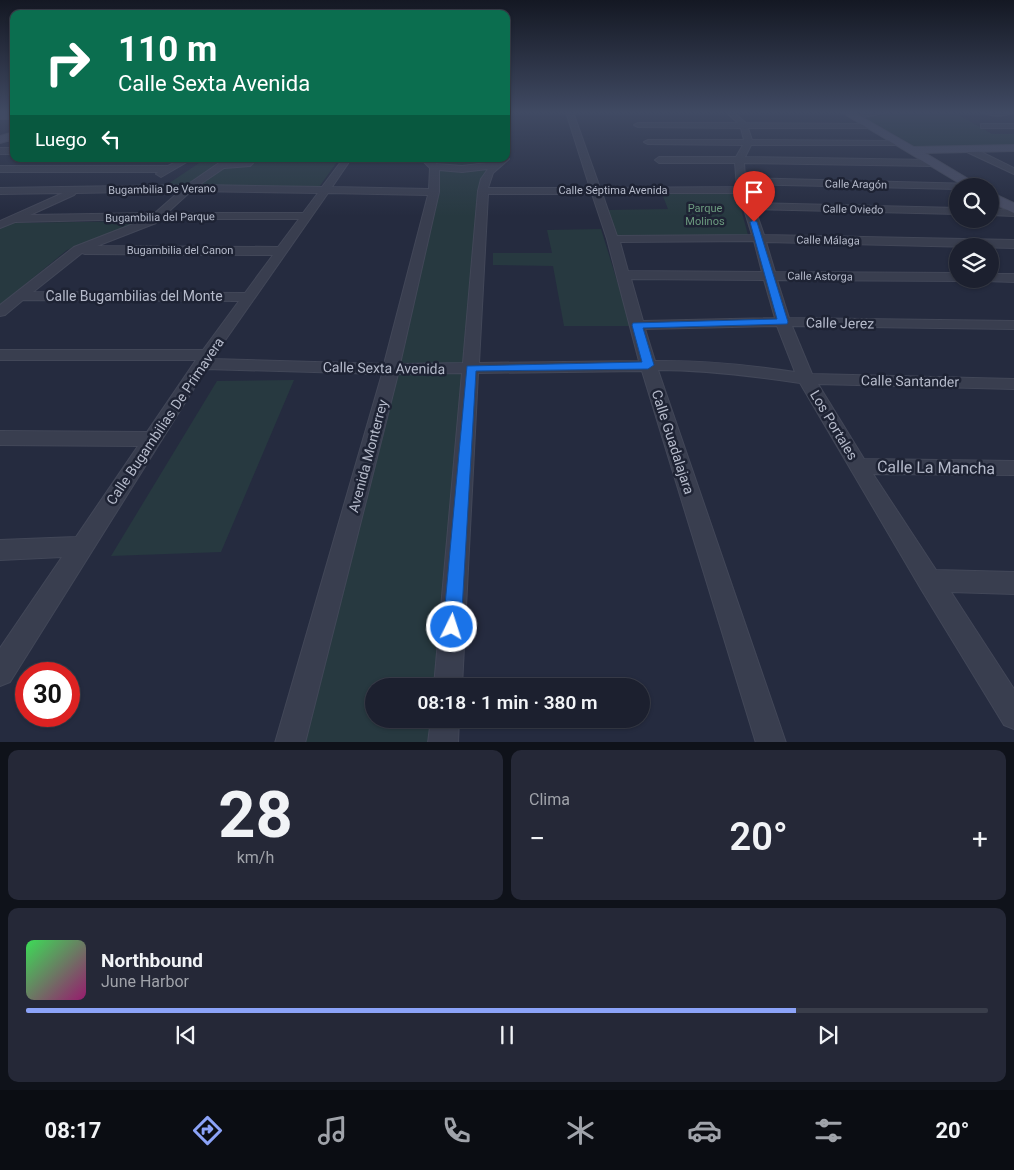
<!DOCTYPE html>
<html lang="es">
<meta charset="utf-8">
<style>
body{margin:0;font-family:Roboto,sans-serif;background:#252837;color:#f1f3f6;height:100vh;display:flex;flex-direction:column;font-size:19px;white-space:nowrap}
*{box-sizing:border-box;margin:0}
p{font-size:16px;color:#a0a3aa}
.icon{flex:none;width:28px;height:28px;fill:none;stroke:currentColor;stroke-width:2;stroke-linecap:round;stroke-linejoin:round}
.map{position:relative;height:742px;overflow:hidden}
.side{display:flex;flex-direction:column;gap:8px;padding:8px;background:#0f121a;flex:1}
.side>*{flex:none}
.guide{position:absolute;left:10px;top:10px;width:500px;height:152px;border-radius:10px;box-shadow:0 1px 4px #0004,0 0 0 1px #3a3e4b;background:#0b6e4f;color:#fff;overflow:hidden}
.controls{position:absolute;left:949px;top:178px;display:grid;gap:10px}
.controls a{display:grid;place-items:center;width:50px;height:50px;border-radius:50%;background:#1c202f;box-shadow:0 1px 4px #0004,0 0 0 1px #3a3e4b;font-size:25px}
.speed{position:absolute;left:15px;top:662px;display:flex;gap:10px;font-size:25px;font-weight:700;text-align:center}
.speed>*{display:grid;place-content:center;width:65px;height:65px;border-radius:50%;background:#1c202f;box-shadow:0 1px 4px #0004,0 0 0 1px #3a3e4b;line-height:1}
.speed .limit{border:8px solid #d22;background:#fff;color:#111}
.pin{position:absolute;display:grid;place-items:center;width:42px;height:42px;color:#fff;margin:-51px -21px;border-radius:50% 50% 50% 0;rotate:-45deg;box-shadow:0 0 5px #0007}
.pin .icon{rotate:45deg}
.me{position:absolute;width:55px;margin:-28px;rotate:4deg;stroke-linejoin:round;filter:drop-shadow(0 0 4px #0008)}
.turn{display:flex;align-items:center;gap:18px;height:105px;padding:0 25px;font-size:22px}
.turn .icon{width:65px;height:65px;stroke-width:2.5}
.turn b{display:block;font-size:35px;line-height:42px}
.then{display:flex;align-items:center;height:48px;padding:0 25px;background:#0003;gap:10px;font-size:19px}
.big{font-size:38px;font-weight:600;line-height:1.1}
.side .widget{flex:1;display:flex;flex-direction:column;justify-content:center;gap:8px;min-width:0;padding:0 18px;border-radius:10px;background:#252837}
.side .dial{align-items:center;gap:0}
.dial b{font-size:65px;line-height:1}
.song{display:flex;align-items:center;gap:15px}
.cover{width:60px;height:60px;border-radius:8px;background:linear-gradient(135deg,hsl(130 70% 55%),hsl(320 70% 35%))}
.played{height:5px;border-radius:2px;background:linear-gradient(90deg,#8ca3f8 80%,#3a3e4b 80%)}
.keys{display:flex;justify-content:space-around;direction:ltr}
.heat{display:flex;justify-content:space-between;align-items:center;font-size:28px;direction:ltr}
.side .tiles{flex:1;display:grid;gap:8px;grid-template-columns:1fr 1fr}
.widget:last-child{grid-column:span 2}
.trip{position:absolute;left:365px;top:678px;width:285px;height:50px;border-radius:25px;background:#1c202f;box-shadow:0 1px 4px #0004,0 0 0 1px #3a3e4b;font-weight:600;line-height:50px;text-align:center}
.menu{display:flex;height:80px;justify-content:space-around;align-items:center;background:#0b0d13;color:#a0a3aa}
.menu .icon{width:35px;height:35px}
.menu .current{color:#8ca3f8}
.menu b{font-size:22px;color:#f1f3f6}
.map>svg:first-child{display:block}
</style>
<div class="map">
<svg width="1014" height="743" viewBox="0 0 1014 743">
<rect width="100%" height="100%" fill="#252b3f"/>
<g fill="#273940">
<path d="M904,112L955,113L992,134H1014V145L973,148L916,147L866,119L870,117Z"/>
<path d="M205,159H339L317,190H159Z"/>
<path d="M436,159H497C484,169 448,172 436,159Z"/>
<path d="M435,167H488L448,686H374V719H445L443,742L290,743Z"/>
<path d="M662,194H737L748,235L617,236L607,210L668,209Z"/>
<path d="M141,221L137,227L67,250L0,305V228L10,223Z"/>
<path d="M601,229L631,326H564L553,266L493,265V253H552L547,230Z"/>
<path d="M294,380L221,552L111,556L217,381Z"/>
</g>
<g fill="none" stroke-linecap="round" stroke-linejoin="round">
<defs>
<rect id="lane" x="0" y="139" width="14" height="2"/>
<g id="street">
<path d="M566,112H573L600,188L737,187L735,163H659L655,160L659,157H736L743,145L648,144L644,142L648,140H744L741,128L638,127L634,125L638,123H738L726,112H733L746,123L870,124L874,126L870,128H748L752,140L899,141L903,143L899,145H751L745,157L933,160L937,163L933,166L744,163L745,178L975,184L977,186H958V189L746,184L752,203L958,208V214L755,209L764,235L1014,240V248L766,242L775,272L958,273V279H963L958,281L777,280L789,318L1014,321V329L792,326L812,374L1014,379V389L818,384L864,459L1014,461V475L873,474L936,570L1014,572V594L951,592L1014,689V729L1004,725L921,589L800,383C753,376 706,370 658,370L786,743H756L642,371L478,373L462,686H434L462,373L398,374L305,743H275L382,374L206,369L10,682L0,686V648L62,557L0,560V540L76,537L138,446L0,445V431L147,432L196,360H0V350H203L239,301L23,300L5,315L0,316V305L74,247L146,219L15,222L0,228V221L63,193L0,194V188L187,185L219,163L245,161L248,159H257L250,166L224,168L199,185L322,187L343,159H351L332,187L429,189L430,168L421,159H430L437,164L462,166L495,162L500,159H506V157L509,159L493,173L488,188H590ZM488,169L481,179L478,191L463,363L400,364L439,192V170L462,172ZM180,191L155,213L30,215L74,195L76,193ZM191,191L318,193L303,213H167ZM328,193L428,195L384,364L212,359ZM602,193H739L752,235L617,236ZM488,194H592L607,239L639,361L479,363ZM160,219H299L278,247L97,246L156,223ZM754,241L762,272L628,271L620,242ZM82,253L85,254L273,255L245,293L33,292ZM631,279L764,280L775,318L643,321ZM777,326L795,372C748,365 702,360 655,361L645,329Z"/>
<path d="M872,112H888L855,119L851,117Z"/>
<path d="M982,112H1010L1011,113C1004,117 988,116 982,112Z"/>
<rect x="981" y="124" width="33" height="4"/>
<rect x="0" y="148" width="14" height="6"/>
<path d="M967,148H973L1014,168V174L967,152Z"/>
<path d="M182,159H192L161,177L156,174L158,172H0V166H168Z"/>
<path d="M990,209L1014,210V216L990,215Z"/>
<path d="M990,274H1014V282L985,281L984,279H990Z"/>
<path d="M431,719H459L458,743H428Z"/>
</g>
<g id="secondary">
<path d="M841,112H853L914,147L1014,145V151L925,153L980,186H964Z"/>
<rect x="0" y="113" width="14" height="6"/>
<path d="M14,132V139L0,143V136Z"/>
<path d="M990,192L1014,203V213L990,202Z"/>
</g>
</defs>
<use href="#lane" stroke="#424758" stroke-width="1"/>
<use href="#street" stroke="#424758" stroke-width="2"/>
<use href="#secondary" stroke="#424758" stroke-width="2"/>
<use href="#lane" fill="#393e4f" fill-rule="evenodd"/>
<use href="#street" fill="#393e4f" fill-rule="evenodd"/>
<use href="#secondary" fill="#474c62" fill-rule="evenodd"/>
</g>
<linearGradient id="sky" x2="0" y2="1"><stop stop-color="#141823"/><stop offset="0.52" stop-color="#404a63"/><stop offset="1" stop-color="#404a63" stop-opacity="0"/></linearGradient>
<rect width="1014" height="216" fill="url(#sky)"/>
<path fill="#1a73e8" stroke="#114b97" d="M754,220L757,222L788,322L787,324L643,328L654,365L648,369L476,371L461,627L458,633L452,635L446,633L443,627L467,366L642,362L632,325L633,323L777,319L750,222Z"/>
<g text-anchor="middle" stroke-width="5" stroke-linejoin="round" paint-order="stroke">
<g font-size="11" fill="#b5baca" stroke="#1e2334">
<text transform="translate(856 184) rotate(1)" y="4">Calle Aragón</text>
<text transform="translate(162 189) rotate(-1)" y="4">Bugambilia De Verano</text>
<text x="613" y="194">Calle Séptima Avenida</text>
<text transform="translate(853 209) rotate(1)" y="4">Calle Oviedo</text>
<text transform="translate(160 217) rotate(-1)" y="4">Bugambilia del Parque</text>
<text transform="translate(828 240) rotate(1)" y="4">Calle Málaga</text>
<text x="180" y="254">Bugambilia del Canon</text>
<text transform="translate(820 276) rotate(1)" y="4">Calle Astorga</text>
</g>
<g font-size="11" fill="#6c9b7f" stroke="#1e2334">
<text x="705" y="212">Parque<tspan x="705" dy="13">Molinos</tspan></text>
</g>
<g font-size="14" fill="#b5baca" stroke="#1e2334">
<text x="134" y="301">Calle Bugambilias del Monte</text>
<text transform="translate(840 323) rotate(1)" y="5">Calle Jerez</text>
<text transform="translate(384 368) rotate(1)" y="5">Calle Sexta Avenida</text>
<text transform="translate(910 381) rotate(1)" y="5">Calle Santander</text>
<text transform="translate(165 421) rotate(-56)" y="5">Calle Bugambilias De Primavera</text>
<text transform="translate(834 425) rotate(59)" y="5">Los Portales</text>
<text transform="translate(673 442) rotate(72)" y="5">Calle Guadalajara</text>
<text transform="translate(368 456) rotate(-75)" y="5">Avenida Monterrey</text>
</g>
<g font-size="16" fill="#b5baca" stroke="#1e2334">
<text transform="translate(936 467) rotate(1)" y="6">Calle La Mancha</text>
</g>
</g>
</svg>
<div class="controls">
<a><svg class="icon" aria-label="search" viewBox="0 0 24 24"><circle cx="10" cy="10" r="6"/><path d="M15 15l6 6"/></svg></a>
<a><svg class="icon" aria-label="layers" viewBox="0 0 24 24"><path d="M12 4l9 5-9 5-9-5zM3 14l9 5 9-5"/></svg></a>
</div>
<div class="speed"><div class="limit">30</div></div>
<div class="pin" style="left:754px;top:222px;background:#d93025"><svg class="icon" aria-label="arrive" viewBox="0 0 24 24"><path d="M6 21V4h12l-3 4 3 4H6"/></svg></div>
<svg class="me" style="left:452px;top:627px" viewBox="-20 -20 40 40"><circle r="17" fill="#1a73e8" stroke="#fff" stroke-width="3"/><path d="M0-11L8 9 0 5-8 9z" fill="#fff"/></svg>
<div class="trip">08:18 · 1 min · 380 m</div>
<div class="guide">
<div class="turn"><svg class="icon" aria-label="right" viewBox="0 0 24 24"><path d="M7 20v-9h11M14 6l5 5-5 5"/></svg><div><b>110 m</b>Calle Sexta Avenida</div></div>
<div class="then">Luego<svg class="icon" aria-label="left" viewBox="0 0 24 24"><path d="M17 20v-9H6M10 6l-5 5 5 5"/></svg></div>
</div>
</div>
<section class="side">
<div class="tiles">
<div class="widget dial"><b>28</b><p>km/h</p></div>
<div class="widget"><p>Clima</p>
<div class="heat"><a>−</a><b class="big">20°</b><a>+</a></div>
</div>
<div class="widget">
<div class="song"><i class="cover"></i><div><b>Northbound</b><p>June Harbor</p></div></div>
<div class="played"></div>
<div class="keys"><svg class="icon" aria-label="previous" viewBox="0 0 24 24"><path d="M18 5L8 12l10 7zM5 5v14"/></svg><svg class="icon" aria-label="pause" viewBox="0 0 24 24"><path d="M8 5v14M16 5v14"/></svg><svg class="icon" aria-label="next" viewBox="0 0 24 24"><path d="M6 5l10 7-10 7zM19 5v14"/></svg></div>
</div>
</div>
</section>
<nav class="menu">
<b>08:17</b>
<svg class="icon current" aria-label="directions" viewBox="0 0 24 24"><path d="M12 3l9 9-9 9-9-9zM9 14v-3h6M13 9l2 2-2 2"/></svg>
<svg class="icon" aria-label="music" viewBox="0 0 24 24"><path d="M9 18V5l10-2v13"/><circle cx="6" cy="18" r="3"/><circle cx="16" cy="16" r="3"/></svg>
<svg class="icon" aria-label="phone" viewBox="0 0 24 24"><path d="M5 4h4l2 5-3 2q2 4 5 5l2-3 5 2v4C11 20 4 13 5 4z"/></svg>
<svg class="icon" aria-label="climate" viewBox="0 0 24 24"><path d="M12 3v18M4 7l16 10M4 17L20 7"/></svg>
<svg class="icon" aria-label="car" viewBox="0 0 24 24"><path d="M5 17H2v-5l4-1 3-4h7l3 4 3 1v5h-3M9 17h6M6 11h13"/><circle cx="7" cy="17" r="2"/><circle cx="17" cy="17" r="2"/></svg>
<svg class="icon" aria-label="filters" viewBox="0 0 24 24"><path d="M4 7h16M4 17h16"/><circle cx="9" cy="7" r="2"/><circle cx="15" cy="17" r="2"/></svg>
<b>20°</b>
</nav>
